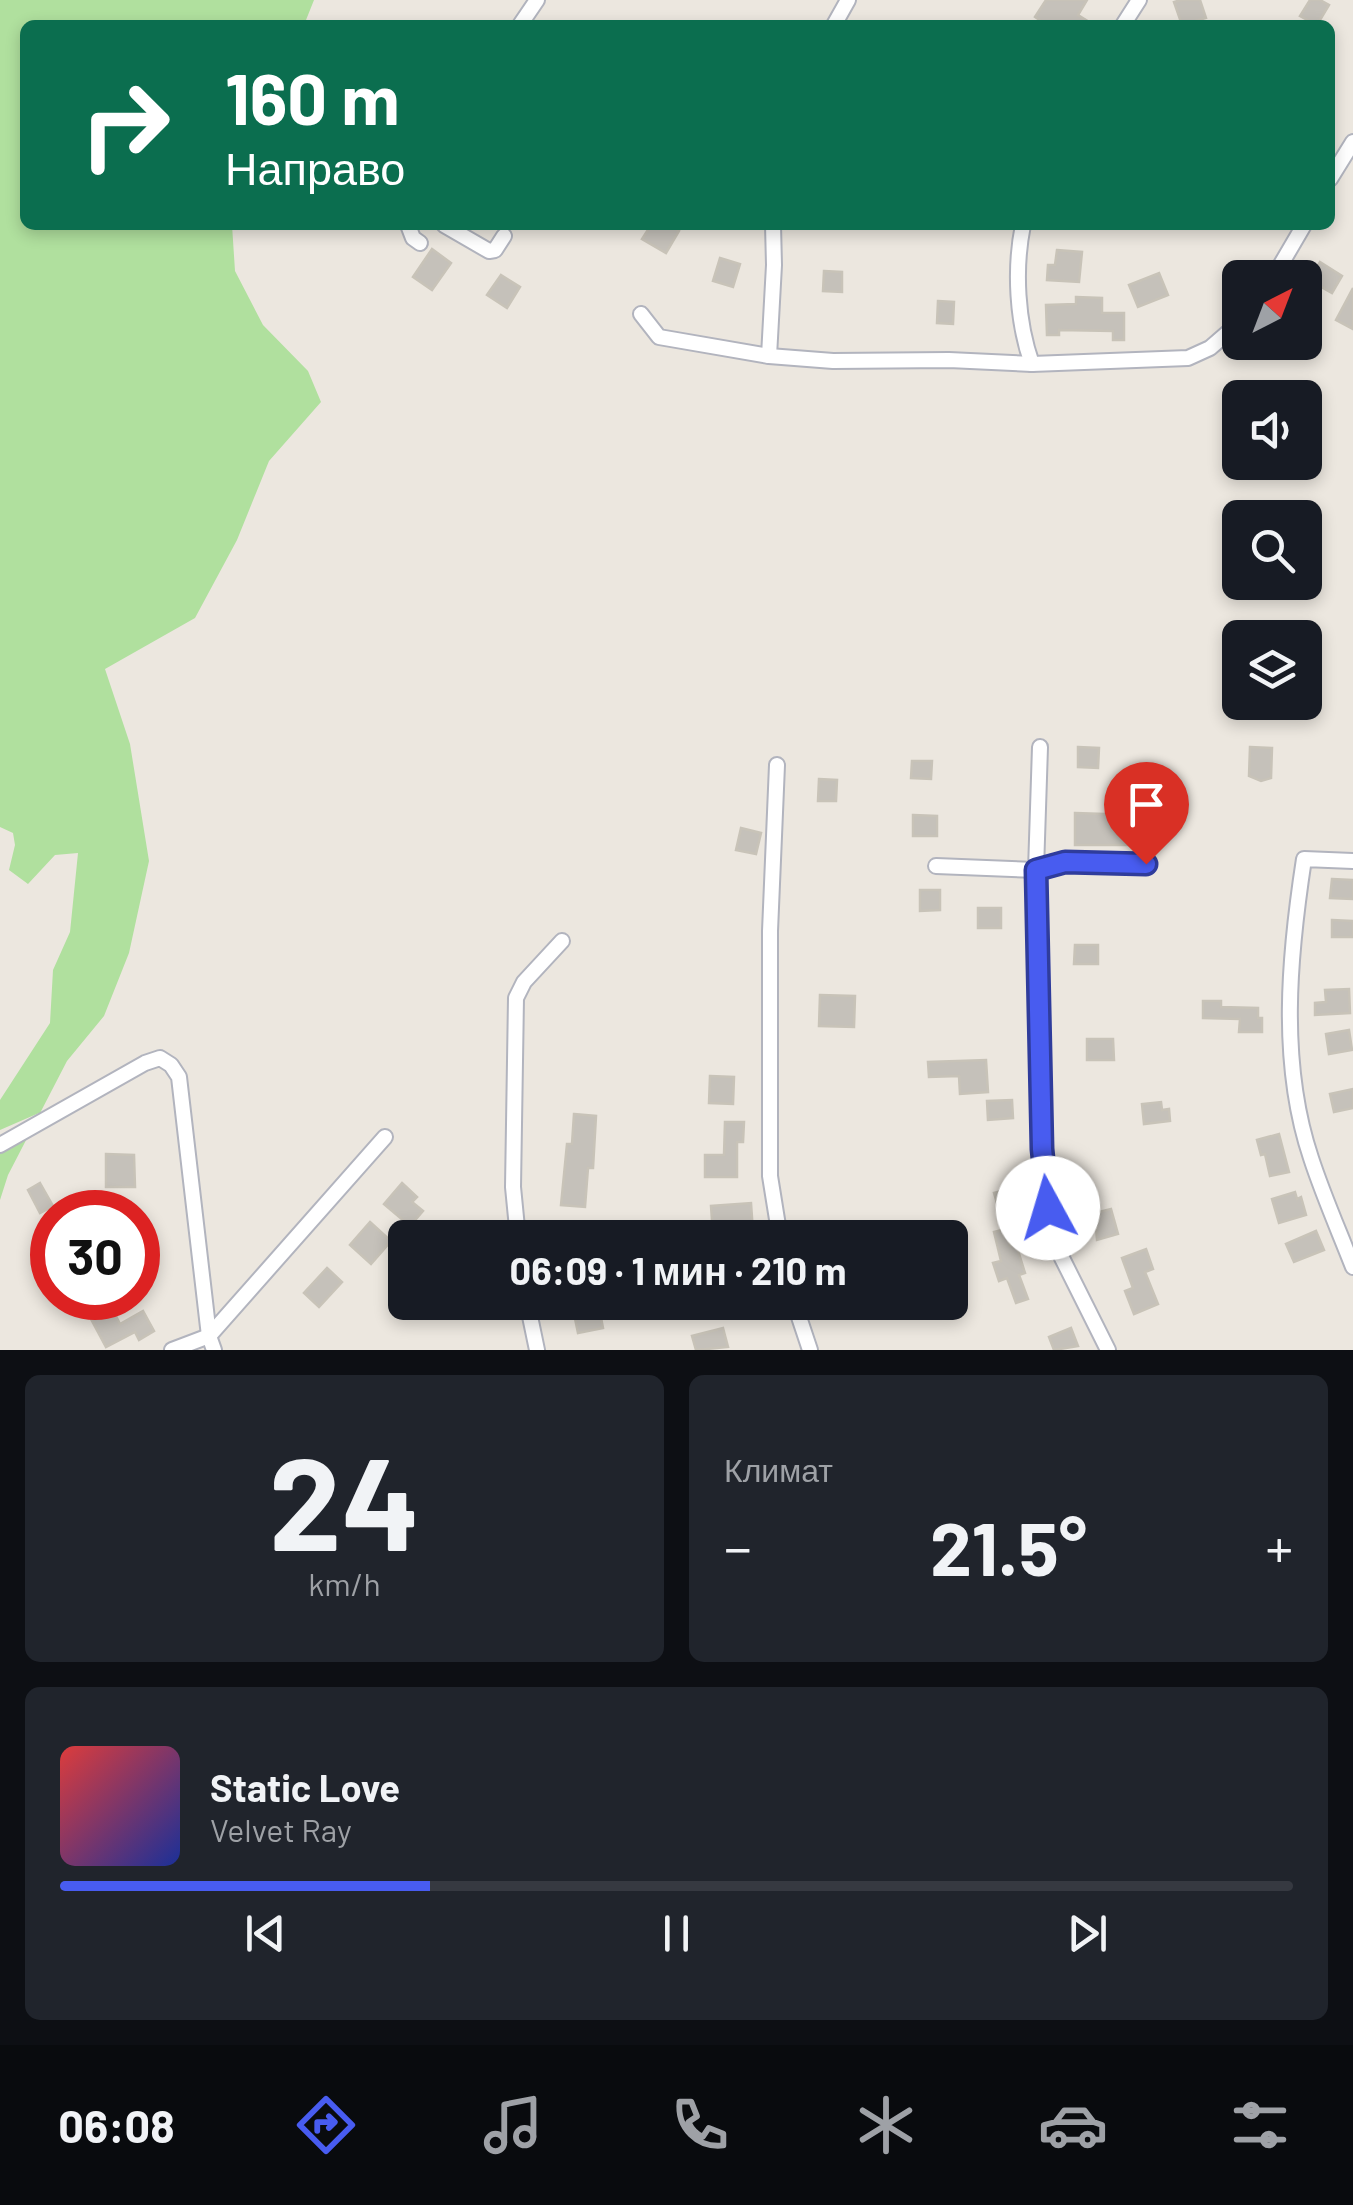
<!DOCTYPE html>
<html lang="ru">
<meta charset="utf-8">
<style>
body{margin:0;font-family:Barlow,sans-serif;background:#20242c;color:#f1f3f6;height:100vh;display:flex;flex-direction:column;font-size:38px;white-space:nowrap}
*{box-sizing:border-box;margin:0}
p{font-size:32px;color:#9ea1a6}
.icon{flex:none;width:55px;height:55px;fill:none;stroke:currentColor;stroke-width:2;stroke-linecap:round;stroke-linejoin:round}
.map{position:relative;height:1350px;overflow:hidden}
.drawer{display:flex;flex-direction:column;gap:25px;padding:25px;background:#0d0f14;flex:1}
.drawer>*{flex:none}
.guide{position:absolute;left:20px;top:20px;width:1315px;height:210px;border-radius:15px;box-shadow:0 5px 15px #0003;background:#0b6e4f;color:#fff;overflow:hidden}
.needle{width:65px;rotate:42deg}
.buttons{position:absolute;left:1222px;top:260px;display:grid;gap:20px}
.buttons a{display:grid;place-items:center;width:100px;height:100px;border-radius:15px;background:#171b24;box-shadow:0 5px 15px #0003;font-size:50px}
.speed{position:absolute;left:30px;top:1190px;display:flex;gap:20px;font-size:50px;font-weight:700;text-align:center}
.speed>*{display:grid;place-content:center;width:130px;height:130px;border-radius:50%;background:#171b24;box-shadow:0 5px 15px #0003;line-height:1}
.speed .limit{border:15px solid #d22;background:#fff;color:#111}
.pin{position:absolute;display:grid;place-items:center;width:85px;height:85px;color:#fff;margin:-102px -42px;border-radius:50% 50% 50% 0;rotate:-45deg;box-shadow:0 0 10px #0007}
.pin .icon{rotate:45deg}
.me{position:absolute;width:110px;margin:-55px;rotate:354deg;stroke-linejoin:round;filter:drop-shadow(0 0 8px #0008)}
.turn{display:flex;align-items:center;gap:35px;height:210px;padding:0 40px;font-size:45px}
.turn .icon{width:130px;height:130px;stroke-width:2.5}
.turn b{display:block;font-size:70px;line-height:85px}
.big{font-size:75px;font-weight:700;line-height:1.1}
.drawer .card{flex:1;display:flex;flex-direction:column;justify-content:center;gap:15px;min-width:0;padding:0 35px;border-radius:15px;background:#20242c}
.drawer .dial{align-items:center;gap:0}
.dial b{font-size:130px;line-height:1}
.song{display:flex;align-items:center;gap:30px}
.cover{width:120px;height:120px;border-radius:15px;background:linear-gradient(135deg,hsl(0 70% 55%),hsl(230 70% 35%))}
.played{height:10px;border-radius:5px;background:linear-gradient(90deg,#485cf0 30%,#363941 30%)}
.keys{display:flex;justify-content:space-around;direction:ltr}
.heat{display:flex;justify-content:space-between;align-items:center;font-size:55px;direction:ltr}
.drawer .tiles{flex:1;display:grid;gap:25px;grid-template-columns:1fr 1fr}
.card:last-child{grid-column:span 2}
.trip{position:absolute;left:388px;top:1220px;width:580px;height:100px;border-radius:15px;background:#171b24;box-shadow:0 5px 15px #0003;font-weight:700;line-height:100px;text-align:center}
.dock{display:flex;height:160px;justify-content:space-around;align-items:center;background:#090b0e;color:#9ea1a6}
.dock .icon{width:70px;height:70px}
.dock .current{color:#485cf0}
.dock b{font-size:45px;color:#f1f3f6}
.map>svg:first-child{display:block}
</style>
<div class="map">
<svg width="1353" height="1350" viewBox="0 0 1353 1350">
<rect width="100%" height="100%" fill="#ece7df"/>
<path fill="#b0e09e" d="M0,0H314L304,25H25V225H232L235,271L263,325L308,371L321,402L269,461L237,540L195,618L105,669L130,744L149,861L129,953L104,1016L67,1061L8,1175L0,1200V1152L26,1138L39,1113L0,1130V1100L50,1023L53,970L70,932L78,853L55,855L28,884L9,870L15,845L13,833L0,827Z"/>
<g fill="#c5c1ba" stroke="#c8c3b8" stroke-width="2.5">
<path d="M1046,0H1087L1078,15L1094,25H1047L1035,17Z"/>
<path d="M1181,0H1200L1206,18L1182,25L1174,2Z"/>
<path d="M1310,0H1320L1329,5L1317,25L1300,16Z"/>
<path d="M651,225H669L679,231L666,253L642,239Z"/>
<path d="M432,249L451,263L432,290L413,277Z"/>
<path d="M1057,250L1082,252L1079,282L1047,280L1048,265H1055Z"/>
<path d="M720,258L740,264L733,287L713,281Z"/>
<path d="M1320,262L1342,276L1332,293L1309,280Z"/>
<path d="M824,271L842,272V292L823,291Z"/>
<path d="M1159,273L1168,295L1138,307L1129,285Z"/>
<path d="M501,275L520,287L507,308L487,295Z"/>
<path d="M1353,288V329L1336,320Z"/>
<path d="M1076,297L1102,298V313H1124V340H1113V331L1059,330V335H1047L1046,305L1076,304Z"/>
<path d="M938,301L954,302L953,324L937,323Z"/>
<path d="M1078,747L1099,748L1098,768L1078,767Z"/>
<path d="M1250,747L1272,748L1271,778L1261,781L1249,776Z"/>
<path d="M912,761H932L931,779L911,778Z"/>
<path d="M819,779L837,780L836,801H818Z"/>
<path d="M1075,813L1135,815V845H1075Z"/>
<path d="M913,815L937,816V836H913Z"/>
<path d="M741,828L761,833L756,854L736,850Z"/>
<path d="M1332,879L1353,880V899L1330,898Z"/>
<path d="M920,890H940V910L920,911Z"/>
<rect x="978" y="908" width="23" height="20"/>
<path d="M1332,920L1353,921V937H1332Z"/>
<path d="M1075,945H1098V964H1074Z"/>
<path d="M1349,989L1350,1013L1315,1015V1003L1326,1002L1325,990Z"/>
<path d="M820,995L855,996L854,1027L819,1026Z"/>
<path d="M1203,1001H1221V1007L1258,1008V1018H1262V1032H1239L1240,1019L1203,1018Z"/>
<path d="M1349,1030L1352,1050L1329,1054L1326,1034Z"/>
<path d="M1087,1039H1113L1114,1060H1087Z"/>
<path d="M986,1060L988,1092L960,1094L959,1076L929,1077L928,1062Z"/>
<path d="M710,1076L734,1077L733,1104L709,1103Z"/>
<path d="M1353,1089V1108L1334,1112L1330,1094Z"/>
<path d="M1012,1100L1013,1118L988,1120L987,1101Z"/>
<path d="M1161,1102L1162,1110L1169,1109L1170,1121L1144,1124L1142,1104Z"/>
<path d="M574,1114L596,1116L593,1168H588L585,1207L561,1205L567,1144H572Z"/>
<path d="M725,1122H744L743,1142H737V1177H705V1155H724Z"/>
<path d="M1279,1134L1289,1172L1270,1176L1265,1154L1261,1155L1257,1140Z"/>
<path d="M106,1154L134,1155L135,1187H106Z"/>
<path d="M40,1183L53,1206L40,1213L28,1190Z"/>
<path d="M402,1183L417,1197L412,1202L423,1211L410,1226L384,1204Z"/>
<path d="M1017,1187L1022,1206L1016,1207L1018,1213L1001,1217L994,1193Z"/>
<path d="M1295,1192L1297,1199L1301,1197L1306,1215L1279,1223L1272,1199Z"/>
<path d="M751,1203L753,1232L713,1235L711,1206Z"/>
<path d="M1111,1209L1118,1234L1097,1240L1095,1213Z"/>
<path d="M370,1222L391,1241L371,1264L350,1245Z"/>
<path d="M1006,1229L1010,1246L1016,1244L1025,1273L1019,1275L1028,1299L1016,1303L1007,1278L999,1281L993,1263L1001,1261L994,1232Z"/>
<path d="M1316,1231L1324,1250L1294,1262L1286,1244Z"/>
<path d="M1146,1249L1153,1269L1145,1272L1158,1304L1134,1314L1125,1291L1133,1288L1122,1258Z"/>
<path d="M327,1268L342,1282L319,1307L304,1293Z"/>
<path d="M581,1302H598L603,1328L578,1333L572,1304Z"/>
<path d="M112,1308L120,1324L143,1311L154,1331L139,1340L135,1332L106,1347L91,1319Z"/>
<path d="M723,1328L728,1347L696,1350L692,1336Z"/>
<path d="M1071,1328L1078,1346L1054,1350L1049,1337Z"/>
</g>
<g fill="none" stroke-linecap="round" stroke-linejoin="round">
<defs>
<g id="minor">
<path d="M520,25L537,0"/>
<path d="M834,25L848,0"/>
<path d="M1123,25L1139,0"/>
<path d="M1330,179L1353,142"/>
<path d="M408,225L413,238L420,243"/>
<path d="M444,225L489,251L495,250L504,236"/>
<path d="M1023,225C1014,269 1017,322 1032,364"/>
<path d="M1273,278L1304,225"/>
<path d="M641,314L659,337L769,356L833,361L949,360L1032,364L1188,358L1210,348L1240,322"/>
<path d="M769,356L774,265L773,225"/>
<path d="M1040,747L1036,870L1042,1149L1048,1208L1061,1256L1108,1350"/>
<path d="M777,765L770,931V1176L780,1238"/>
<path d="M1353,861L1304,859C1289,956 1279,1063 1311,1158C1323,1195 1339,1231 1353,1267"/>
<path d="M936,866L1036,870L1065,862L1145,864"/>
<path d="M0,1145L145,1063L160,1058L171,1065L179,1077L209,1336L214,1350"/>
<path d="M518,1238L513,1187L516,998L524,982L562,941"/>
<path d="M527,1302L537,1350"/>
<path d="M794,1302L810,1350"/>
<path d="M172,1350L209,1336L385,1137"/>
</g>
</defs>
<use href="#minor" stroke="#b2b4be" stroke-width="18"/>
<use href="#minor" stroke="#fff" stroke-width="14"/>
</g>
<g fill="none" stroke-linecap="round" stroke-linejoin="round">
<defs>
<path id="route" d="M1048,1208L1042,1149L1036,870L1065,862L1146,864"/>
</defs>
<use href="#route" stroke="#2f3c9c" stroke-width="25"/>
<use href="#route" stroke="#485cf0" stroke-width="18"/>
</g>
</svg>
<div class="buttons">
<a><svg class="needle" viewBox="-14 -14 28 28"><path d="M0-13l5 13h-10z" fill="#e53935"/><path d="M0 13l5-13h-10z" fill="#9ea1a6"/></svg></a>
<a><svg class="icon" aria-label="sound" viewBox="0 0 24 24"><path d="M4 9h4l5-4v14l-5-4H4zM17 9q2 3 0 6"/></svg></a>
<a><svg class="icon" aria-label="search" viewBox="0 0 24 24"><circle cx="10" cy="10" r="6"/><path d="M15 15l6 6"/></svg></a>
<a><svg class="icon" aria-label="layers" viewBox="0 0 24 24"><path d="M12 4l9 5-9 5-9-5zM3 14l9 5 9-5"/></svg></a>
</div>
<div class="speed"><div class="limit">30</div></div>
<div class="pin" style="left:1146px;top:864px;background:#d93025"><svg class="icon" aria-label="arrive" viewBox="0 0 24 24"><path d="M6 21V4h12l-3 4 3 4H6"/></svg></div>
<svg class="me" style="left:1048px;top:1208px" viewBox="-20 -20 40 40"><circle r="19" fill="#fff"/><path d="M0-13L10 11 0 6-10 11z" fill="#485cf0"/></svg>
<div class="trip">06:09 · 1 мин · 210 m</div>
<div class="guide">
<div class="turn"><svg class="icon" aria-label="right" viewBox="0 0 24 24"><path d="M7 20v-9h11M14 6l5 5-5 5"/></svg><div><b>160 m</b>Направо</div></div>
</div>
</div>
<section class="drawer">
<div class="tiles">
<div class="card dial"><b>24</b><p>km/h</p></div>
<div class="card"><p>Климат</p>
<div class="heat"><a>−</a><b class="big">21.5°</b><a>+</a></div>
</div>
<div class="card">
<div class="song"><i class="cover"></i><div><b>Static Love</b><p>Velvet Ray</p></div></div>
<div class="played"></div>
<div class="keys"><svg class="icon" aria-label="previous" viewBox="0 0 24 24"><path d="M18 5L8 12l10 7zM5 5v14"/></svg><svg class="icon" aria-label="pause" viewBox="0 0 24 24"><path d="M8 5v14M16 5v14"/></svg><svg class="icon" aria-label="next" viewBox="0 0 24 24"><path d="M6 5l10 7-10 7zM19 5v14"/></svg></div>
</div>
</div>
</section>
<nav class="dock">
<b>06:08</b>
<svg class="icon current" aria-label="directions" viewBox="0 0 24 24"><path d="M12 3l9 9-9 9-9-9zM9 14v-3h6M13 9l2 2-2 2"/></svg>
<svg class="icon" aria-label="music" viewBox="0 0 24 24"><path d="M9 18V5l10-2v13"/><circle cx="6" cy="18" r="3"/><circle cx="16" cy="16" r="3"/></svg>
<svg class="icon" aria-label="phone" viewBox="0 0 24 24"><path d="M5 4h4l2 5-3 2q2 4 5 5l2-3 5 2v4C11 20 4 13 5 4z"/></svg>
<svg class="icon" aria-label="climate" viewBox="0 0 24 24"><path d="M12 3v18M4 7l16 10M4 17L20 7"/></svg>
<svg class="icon" aria-label="car" viewBox="0 0 24 24"><path d="M5 17H2v-5l4-1 3-4h7l3 4 3 1v5h-3M9 17h6M6 11h13"/><circle cx="7" cy="17" r="2"/><circle cx="17" cy="17" r="2"/></svg>
<svg class="icon" aria-label="filters" viewBox="0 0 24 24"><path d="M4 7h16M4 17h16"/><circle cx="9" cy="7" r="2"/><circle cx="15" cy="17" r="2"/></svg>
</nav>
